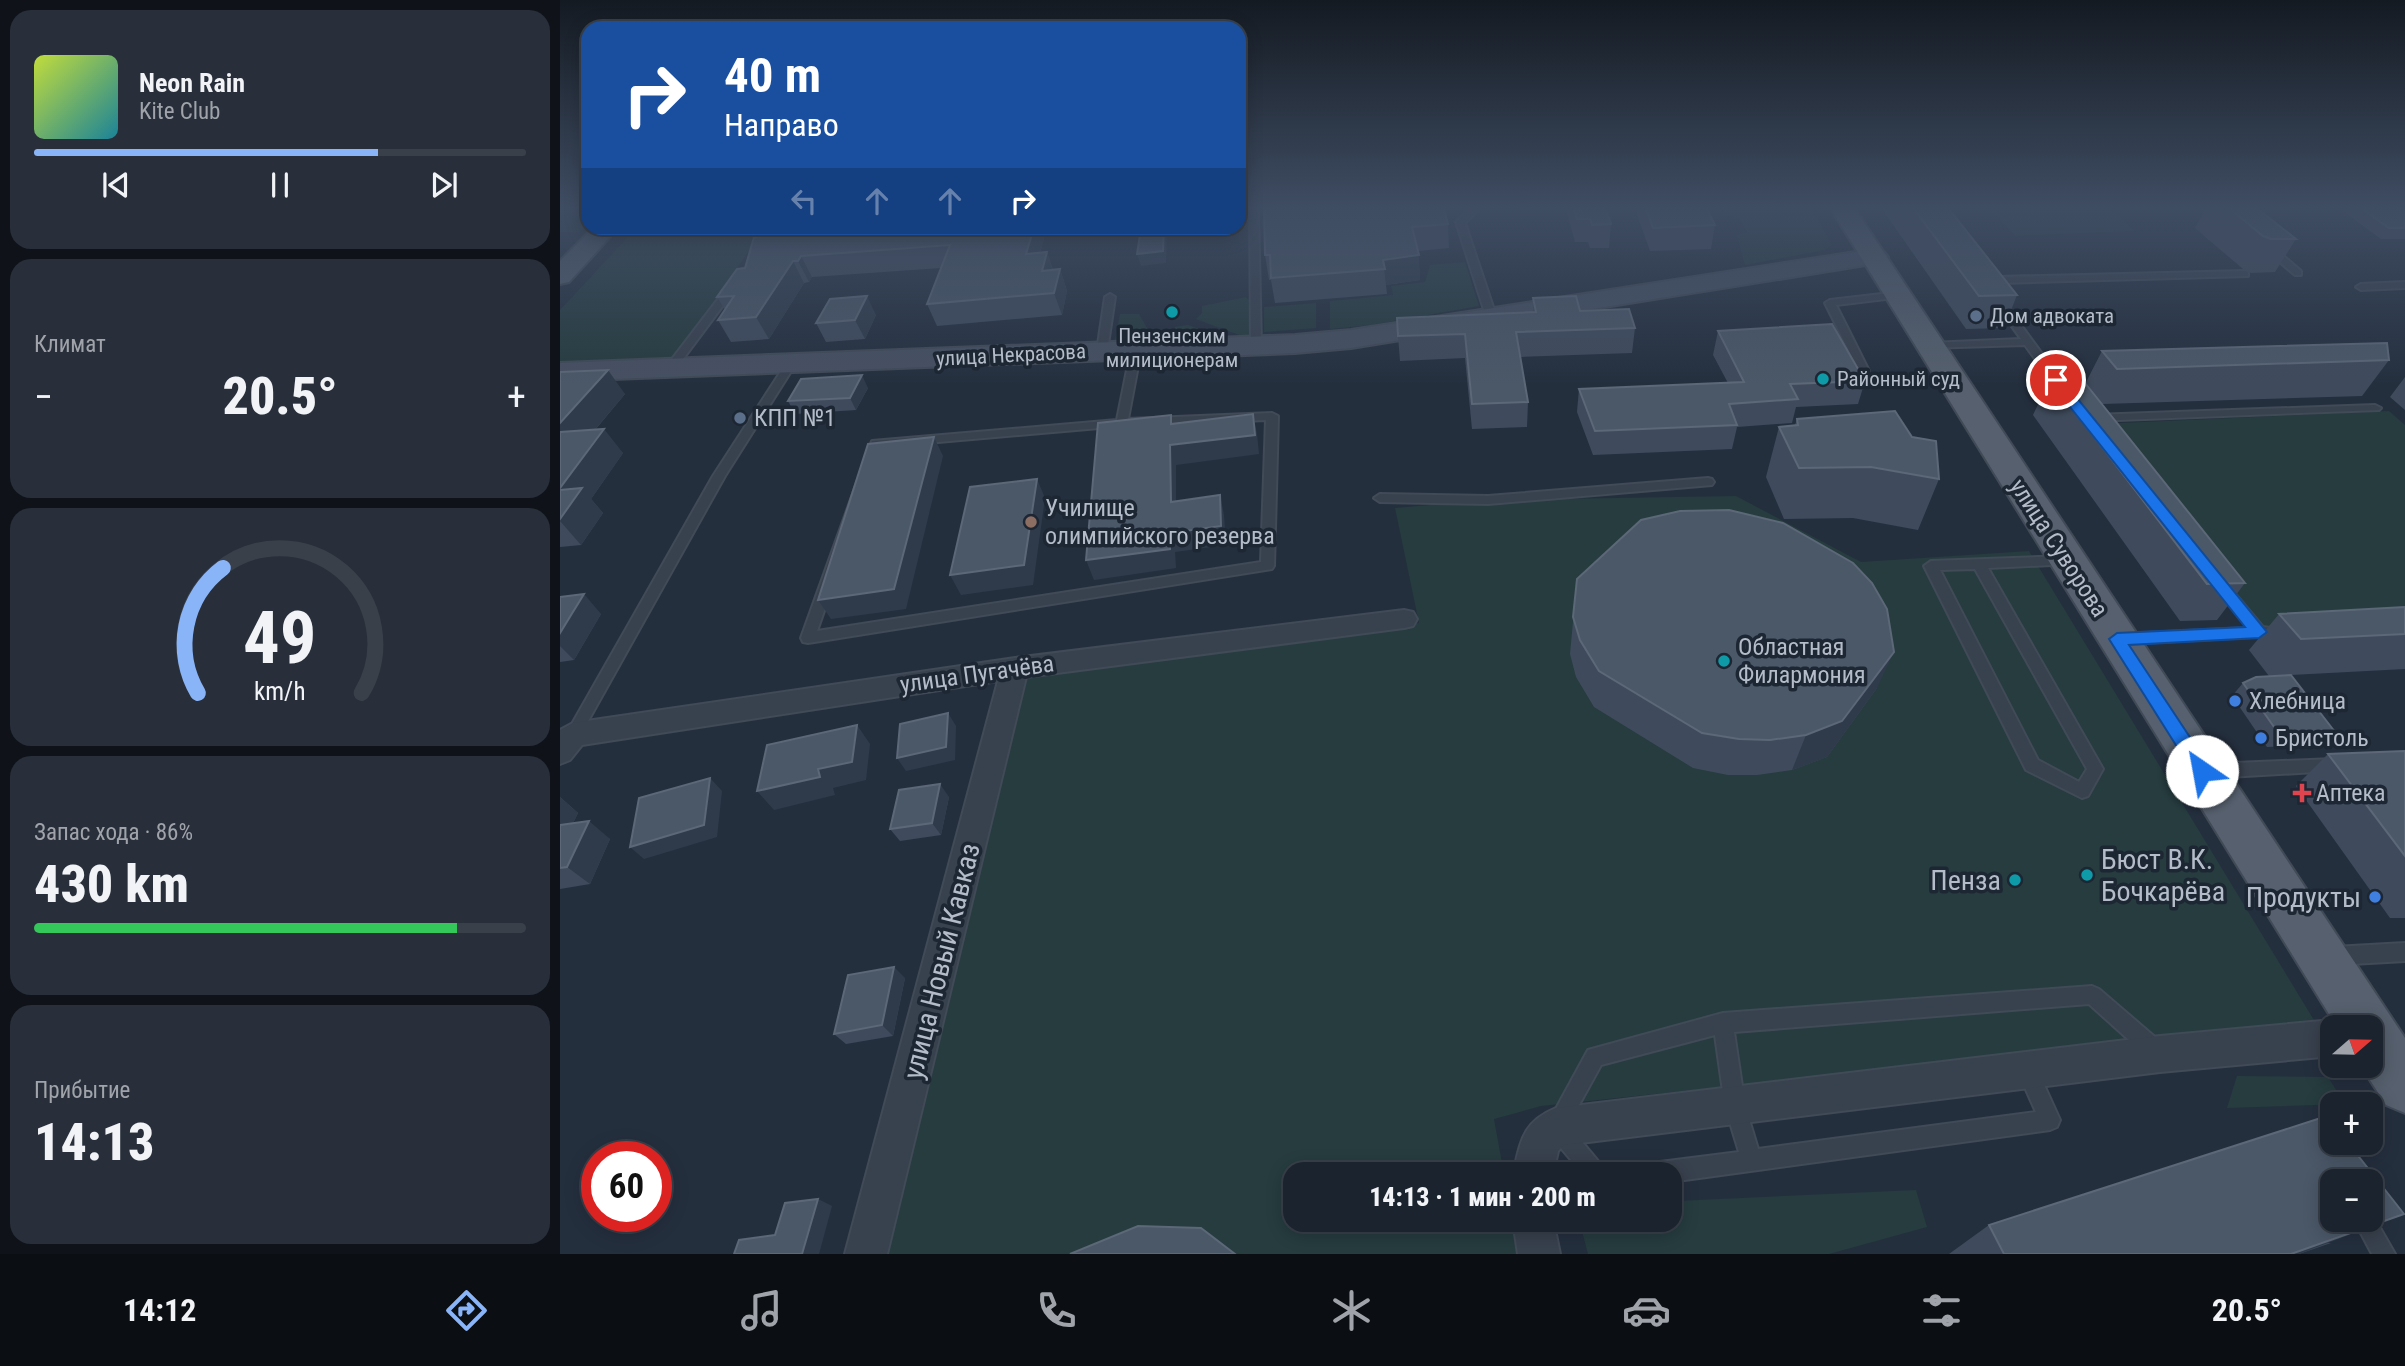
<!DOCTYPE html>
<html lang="ru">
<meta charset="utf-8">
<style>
body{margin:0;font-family:"Roboto Condensed",sans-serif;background:#282f3a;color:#f1f3f6;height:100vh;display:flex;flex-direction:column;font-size:26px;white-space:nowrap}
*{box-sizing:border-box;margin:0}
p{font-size:23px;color:#a0a4aa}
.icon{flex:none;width:38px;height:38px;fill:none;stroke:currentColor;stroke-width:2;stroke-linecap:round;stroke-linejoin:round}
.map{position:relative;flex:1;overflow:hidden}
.details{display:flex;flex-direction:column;gap:10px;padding:10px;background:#0f1319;width:560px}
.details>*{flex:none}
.hud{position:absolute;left:21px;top:21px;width:665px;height:214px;border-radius:21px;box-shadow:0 4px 18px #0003,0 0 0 2px #39404a;background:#1a4fa0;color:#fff;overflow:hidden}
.needle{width:46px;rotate:70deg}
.buttons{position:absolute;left:1760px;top:1015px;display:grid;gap:14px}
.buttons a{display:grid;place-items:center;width:63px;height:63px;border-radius:14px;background:#1b232e;box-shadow:0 4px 18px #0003,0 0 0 2px #39404a;font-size:35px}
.speed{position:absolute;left:21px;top:1141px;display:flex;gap:14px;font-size:35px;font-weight:700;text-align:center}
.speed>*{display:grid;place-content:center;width:91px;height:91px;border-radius:50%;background:#1b232e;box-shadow:0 4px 18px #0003,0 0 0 2px #39404a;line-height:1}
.speed .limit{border:10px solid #d22;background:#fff;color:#111}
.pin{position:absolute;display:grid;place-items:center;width:60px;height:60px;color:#fff;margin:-30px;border:4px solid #fff;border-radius:50%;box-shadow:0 2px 7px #0007}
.me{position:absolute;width:77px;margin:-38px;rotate:327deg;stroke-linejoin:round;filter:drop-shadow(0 0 5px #0008)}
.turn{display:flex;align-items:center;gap:24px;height:147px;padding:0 28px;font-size:32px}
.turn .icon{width:91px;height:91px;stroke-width:2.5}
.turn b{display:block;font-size:49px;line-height:60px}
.lanes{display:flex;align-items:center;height:66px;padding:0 28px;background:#0003;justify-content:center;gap:35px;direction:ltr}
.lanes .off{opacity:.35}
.big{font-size:52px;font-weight:800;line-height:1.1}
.details .tile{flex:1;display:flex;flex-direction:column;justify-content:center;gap:10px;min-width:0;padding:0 24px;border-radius:21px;background:#282f3a}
.details .dial{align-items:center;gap:0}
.dial svg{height:182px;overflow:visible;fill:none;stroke:#39404a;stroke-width:7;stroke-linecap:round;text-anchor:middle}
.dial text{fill:#f1f3f6;stroke:none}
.song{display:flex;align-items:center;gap:21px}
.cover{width:84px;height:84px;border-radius:10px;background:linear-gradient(135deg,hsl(70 70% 55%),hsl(190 70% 35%))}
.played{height:7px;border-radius:4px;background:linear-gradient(90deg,#8ab4f8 70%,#39404a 70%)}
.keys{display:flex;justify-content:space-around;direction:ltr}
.heat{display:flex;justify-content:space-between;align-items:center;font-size:38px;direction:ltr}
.charge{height:10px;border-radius:5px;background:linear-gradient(90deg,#34c759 86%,#39404a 0)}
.trip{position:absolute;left:723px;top:1162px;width:399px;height:70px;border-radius:21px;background:#1b232e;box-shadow:0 4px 18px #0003,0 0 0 2px #39404a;font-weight:800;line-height:70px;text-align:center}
.tab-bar{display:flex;height:112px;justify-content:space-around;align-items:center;background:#0b0e12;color:#a0a4aa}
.tab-bar .icon{width:49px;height:49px}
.tab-bar .current{color:#8ab4f8}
.tab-bar b{font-size:32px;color:#f1f3f6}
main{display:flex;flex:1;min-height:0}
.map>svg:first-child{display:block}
</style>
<main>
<section class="details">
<div class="tile">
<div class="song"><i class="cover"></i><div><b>Neon Rain</b><p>Kite Club</p></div></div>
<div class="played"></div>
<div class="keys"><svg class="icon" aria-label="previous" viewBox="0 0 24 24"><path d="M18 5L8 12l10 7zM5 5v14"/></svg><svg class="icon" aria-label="pause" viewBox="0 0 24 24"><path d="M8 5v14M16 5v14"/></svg><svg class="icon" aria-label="next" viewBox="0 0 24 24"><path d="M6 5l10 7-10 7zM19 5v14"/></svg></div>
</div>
<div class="tile"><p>Климат</p>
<div class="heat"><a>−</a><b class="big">20.5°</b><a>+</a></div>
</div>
<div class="tile dial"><svg viewBox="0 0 100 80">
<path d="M14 69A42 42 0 1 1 86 69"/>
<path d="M14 69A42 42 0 0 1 25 14" stroke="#8ab4f8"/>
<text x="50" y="56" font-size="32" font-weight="700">49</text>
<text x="50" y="72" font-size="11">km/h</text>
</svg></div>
<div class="tile"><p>Запас хода · 86%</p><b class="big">430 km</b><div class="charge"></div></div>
<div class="tile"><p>Прибытие</p><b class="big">14:13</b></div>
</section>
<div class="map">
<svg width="1845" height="1254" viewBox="0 0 1845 1254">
<rect width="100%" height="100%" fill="#242f3e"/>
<g fill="#263c3f">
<path d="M0,209H28V224L20,232H0Z"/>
<path d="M1163,209H1252L1272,245L1264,250L1185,265L1177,235L1187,232L1179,218L1166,215Z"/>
<path d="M1430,209H1551L1575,231L1455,236Z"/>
<path d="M144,231L140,237L200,234L116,358L0,364V310L70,235Z"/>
<path d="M905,262L919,306L811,325L770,329V301L833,295L831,286L865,282L870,265Z"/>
<path d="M686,297L690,301V339L636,319L642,313V306Z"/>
<path d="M756,303V328L704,332V307Z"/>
<path d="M560,314H579L587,328L601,333L598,345L554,346Z"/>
<path d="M628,325L679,343L612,344L615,327Z"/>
<path d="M1829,411L1845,425V617L1700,627L1537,424Z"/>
<path d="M1176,496L1301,562L1469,551L1757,1025L981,1106L934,1119L944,1174H735V1220H952L959,1254H313L461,678L859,623L835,508L928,500Z"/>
<path d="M1677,1076L1768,1077L1785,1104L1667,1108Z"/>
<path d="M1356,1190L1367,1227L1269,1254H1028L1019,1220H1110V1202L1117,1201Z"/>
</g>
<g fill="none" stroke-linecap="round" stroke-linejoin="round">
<defs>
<g id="lane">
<path d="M690,209H698L701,345L696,348L691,345Z"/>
<path d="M909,209H919L905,223L936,316L931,319L926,316L896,222Z"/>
<path d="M211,228H219L202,251H196L194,249Z"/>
<path d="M1707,247H1713L1741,271V275H1735L1707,251Z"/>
<path d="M1685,271L1688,272V276L1440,283L1429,287L1424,284L1438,277Z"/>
<path d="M1845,282V288L1801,290L1796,287L1801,284Z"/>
<path d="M168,286L176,288L114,371H106V367Z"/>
<path d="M1339,292L1344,295L1342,297L1276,305L1309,371L1304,374L1300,373L1265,303L1270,300Z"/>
<path d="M550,294L555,297L547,351L542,354L537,351L545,297Z"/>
<path d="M1438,297L1441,298L1510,392V396H1502L1465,345L1366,348V344L1370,343L1461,339L1433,300Z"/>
<path d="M576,347L581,350L568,419L712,413L718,416L714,566L712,569L248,643L243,642L241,638L312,441L557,420L571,350ZM706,420L701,562L257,631L321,447L562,426Z"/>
<path d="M230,362L235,365L165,476L18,739L13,741L8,739L5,735L8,731L153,476L225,365Z"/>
<path d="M1815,405L1821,408L1819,410L1533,421L1527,418L1533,415Z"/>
<path d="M1148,478L1152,479L1154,482L1152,485L928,504L820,502L814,498L820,494L928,496Z"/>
<path d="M1506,556L1513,561L1511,564L1428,568L1543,769L1528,796L1522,798L1466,770L1364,566L1371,561ZM1415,569L1527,769L1519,782L1478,760L1380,570Z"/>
<path d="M1662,582L1667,584L1703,627L1711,628L1713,632L1711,636L1562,644L1555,639L1562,634L1688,628L1655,587Z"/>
<path d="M1774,759L1780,760L1782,765L1780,770L1774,771L1651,778L1645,776L1643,771L1645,766L1651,764Z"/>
<path d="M1845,943V961L1774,965L1768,962L1765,956L1768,950L1774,947Z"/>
<path d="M1532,986L1539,989L1603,1044L1606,1051L1603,1058L1596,1061L1589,1058L1529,1004L1174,1032L1185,1106L1198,1149L1476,1112L1458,1072L1461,1065L1468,1062L1475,1065L1500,1120L1497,1127L1490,1130L1110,1182V1174H1082L1085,1167L1092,1163L1179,1152L1165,1106L1155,1035L1041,1065L1008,1125L1043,1167L1046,1174H1023L989,1134L986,1127L1028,1050L1163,1013Z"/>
<path d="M1811,1212L1835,1254H1812L1794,1220H1811Z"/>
</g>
<g id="street">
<path d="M844,610L853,612L857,619L853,626L844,628L466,677L327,1254H285L438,681L22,745L10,760L0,764V730L13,723L455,658Z"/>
<path d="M1773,1020L1787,1027H1773V1056L1600,1072L1004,1145L998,1151L993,1174H953C961,1141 962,1122 996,1108L1600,1036Z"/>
<path d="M953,1220H993L1000,1254H958Z"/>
</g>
<path id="secondary" d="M1315,249L1324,252L1328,257L1324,262L791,348L735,353L0,381V363L735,335L791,330Z"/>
<g id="primary">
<path d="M1271,209H1295L1845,1038V1113L1826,1105L1801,1066H1811V1027H1777Z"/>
<path d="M33,228H58L9,282L0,284V261Z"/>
</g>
</defs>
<use href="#lane" stroke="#414a57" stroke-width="4"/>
<use href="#street" stroke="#414a57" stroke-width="4"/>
<use href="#secondary" stroke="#414a57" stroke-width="4"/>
<use href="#primary" stroke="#414a57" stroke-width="4"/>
<use href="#lane" fill="#38414e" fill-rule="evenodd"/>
<use href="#street" fill="#38414e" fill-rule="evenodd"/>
<use href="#secondary" fill="#465061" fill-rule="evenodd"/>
<use href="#primary" fill="#56606e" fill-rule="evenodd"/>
</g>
<g fill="#3f4b5c">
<path d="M704,209L888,224L889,248L858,251L860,280L826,285L827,294L715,303L711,280H709L705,255Z"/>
<path d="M1006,209H1046L1051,224L1049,248H1030L1028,242H1015Z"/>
<path d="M1075,209H1147L1155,225L1151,249L1090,251Z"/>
<path d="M1322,209H1389L1457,295L1444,328L1406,329Z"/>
<path d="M1645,209H1698L1736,239L1715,272L1691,273L1683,269L1635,228Z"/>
<path d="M1780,209H1845V239H1821Z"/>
<path d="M221,228H282L279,231L312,229L313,228H480L484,239L480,253L487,252L493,270L500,269L507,291L502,315L377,326L367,304L381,268L252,277L249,282L244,283L209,339L171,342L158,320L165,310L157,297L216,235Z"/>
<path d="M973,298L1075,328L1072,353L960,357L968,402L967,427L912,429L905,358L840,361L838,336L973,312Z"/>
<path d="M316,315L305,339L266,342L256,323Z"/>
<path d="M1158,331L1305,381L1298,404L1236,407L1232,423L1177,427L1172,449L1033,455L1017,412L1019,389L1168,383L1153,355Z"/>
<path d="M1542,351L1829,360L1802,396L1542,404L1685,583L1657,620L1620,621L1473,415L1490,379L1525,384Z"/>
<path d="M0,372L65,394L35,430L63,453L31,499L43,513L21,545L0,547Z"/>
<path d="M1845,377V410L1830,397Z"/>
<path d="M308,388L296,410L235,414L228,401Z"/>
<path d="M1237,419L1379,479L1358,530L1293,518L1224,519L1206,477L1219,427L1235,425Z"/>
<path d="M1017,579L1317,688L1267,757L1232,770L1197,775H1168L1133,768L1034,707L1016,677L1010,654Z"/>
<path d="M0,597L41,614L14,660L0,662Z"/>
<path d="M1845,607V669L1709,676L1689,650L1719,614Z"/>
<path d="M1683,683L1775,732L1762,745L1707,747L1672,696Z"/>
<path d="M1845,751V918H1830L1736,786L1768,754Z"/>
<path d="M0,797L18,813L13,823L50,839L30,884L0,889Z"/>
<path d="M389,797L381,835L340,841L330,829Z"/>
<path d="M345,978L333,1036L286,1044L274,1034Z"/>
<path d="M1429,1225L1771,1243L1739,1254H1389Z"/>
</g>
<g fill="#2f3b4b">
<path d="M258,228H282L265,254L255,233Z"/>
<path d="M474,228H480L484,239L473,275L466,254Z"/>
<path d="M604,228H606L607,232L606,263L581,266L577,254Z"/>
<path d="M487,252L494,274L482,271Z"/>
<path d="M859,255L860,280L826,285L823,260Z"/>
<path d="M241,256L252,277L249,282L238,261Z"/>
<path d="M233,261L244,283L209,339L196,317Z"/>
<path d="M500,269L507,291L502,315L494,293Z"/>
<path d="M307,296L316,315L305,339L295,320Z"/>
<path d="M48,370L65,394L11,458L0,444V423Z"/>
<path d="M302,375L308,388L296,410L290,398Z"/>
<path d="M693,414L697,434L699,454L616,465V521L611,502L610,445Z"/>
<path d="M44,429L63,453L31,499L43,513L21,545L0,521V488Z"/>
<path d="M374,437L383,456L346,609L271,619L258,600Z"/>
<path d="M477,479L485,498L473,585L401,595L390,575Z"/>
<path d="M660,495L664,515L666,545L615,552L616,568L534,580L526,560L610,533Z"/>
<path d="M24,594L41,614L14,660L0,646V633Z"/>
<path d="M1334,652L1317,688L1267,757L1232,770L1246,735Z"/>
<path d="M388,713L396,726L395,760L346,771L337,758Z"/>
<path d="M297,725L310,744L306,780L273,788L275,795L214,810L197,791L258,769Z"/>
<path d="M150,778L162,791L157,837L84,859L70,847Z"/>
<path d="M380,784L389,797L381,835L372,823Z"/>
<path d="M0,797L18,813L10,830L0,835Z"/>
<path d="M29,821L50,839L30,884L7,867Z"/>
<path d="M334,967L345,978L333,1036L322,1025Z"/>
<path d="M258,1199L272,1206L259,1254H242Z"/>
<path d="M1844,1214L1739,1254H1731Z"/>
</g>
<g fill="#4b5868" stroke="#5c6777" stroke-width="2" fill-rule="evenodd">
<path d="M704,209H884L888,224L852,227L859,255L823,260L825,269L711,278L710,255H705Z"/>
<path d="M1014,209H1046L1051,224L1032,225L1030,219H1017Z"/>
<path d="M1086,209H1147L1155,225L1093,228Z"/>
<path d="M1354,209H1389L1457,295L1419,296Z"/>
<path d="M1670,209H1698L1736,239H1711L1703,236Z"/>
<path d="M1802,209H1845V228H1829Z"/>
<path d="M221,228H258L255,233L312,229L313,228H474L466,254L487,252L482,271L500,269L494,293L367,304L390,245L241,256L238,261H233L196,317L158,320L174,296L157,297L177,269L185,268L194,237L216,235Z"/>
<path d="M581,228H604L603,251L577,254Z"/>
<path d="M307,296L295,320L256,323L270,299Z"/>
<path d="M1016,296L1020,311L1069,309L1075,328L956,332L968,402L912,404L905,334L838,336L837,318L976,312L973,298Z"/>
<path d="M1272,324L1305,381L1230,384L1238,399L1169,404L1177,425L1035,431L1019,389L1184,382L1158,331Z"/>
<path d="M1827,343L1829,360L1557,369L1542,351Z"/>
<path d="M48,370L0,423V372Z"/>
<path d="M302,375L290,398L228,401L241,379Z"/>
<path d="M1521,378L1685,583L1647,584L1490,379Z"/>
<path d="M1335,411L1352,437L1376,441L1379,479L1311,467L1239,468L1219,427L1238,425L1237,419Z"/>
<path d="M693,414L695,435L610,445L611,502L660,495L661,526L610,533V549L526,560L538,423L611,415V424Z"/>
<path d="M44,429L0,488V432Z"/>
<path d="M374,437L334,589L258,600L308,444Z"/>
<path d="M477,479L464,565L390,575L410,487Z"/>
<path d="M22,488L0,519V490Z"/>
<path d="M1169,510L1223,523L1293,563L1312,583L1327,609L1334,652L1282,721L1246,735L1210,740L1179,739L1142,733L1039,671L1020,640L1013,617L1017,579L1081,520L1120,511Z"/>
<path d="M24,594L0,633V597Z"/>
<path d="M1845,607V634L1741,639L1719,614Z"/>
<path d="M1731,675L1775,732L1719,734L1683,683L1696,677Z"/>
<path d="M388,713L386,747L337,758L340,724Z"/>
<path d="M297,725L292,762L258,769L260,777L197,791L207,745Z"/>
<path d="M1845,751V856L1768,754Z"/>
<path d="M150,778L144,825L70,847L79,798Z"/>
<path d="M380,784L372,823L330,829L339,790Z"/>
<path d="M29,821L7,867L0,868V825Z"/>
<path d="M334,967L322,1025L274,1034L288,975Z"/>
<path d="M1767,1116L1773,1123V1143H1788L1844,1214L1731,1254H1444L1429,1225ZM1773,1181H1811V1220H1773Z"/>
<path d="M258,1199L242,1254H174L179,1240L215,1235L225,1203Z"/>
<path d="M578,1226L641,1228L675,1254H510Z"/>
</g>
<linearGradient id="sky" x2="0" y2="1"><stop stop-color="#141a22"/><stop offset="0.54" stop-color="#3f4d63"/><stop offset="1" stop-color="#3f4d63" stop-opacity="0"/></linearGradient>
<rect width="1845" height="385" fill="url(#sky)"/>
<path fill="#1a73e8" stroke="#114b97" stroke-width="2" d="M1491,377H1500L1707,632L1699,638L1569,645L1649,766L1651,771L1649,777H1636L1549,639L1557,633L1685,627L1491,383Z"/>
<g fill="#0f9aa8" stroke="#1d2633" stroke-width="2.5">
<circle cx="612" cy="312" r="7"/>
<circle cx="1263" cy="379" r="7"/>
<circle cx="1164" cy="661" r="7"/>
<circle cx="1527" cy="875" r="7"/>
<circle cx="1455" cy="880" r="7"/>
</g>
<g fill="#5c6f8a" stroke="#1d2633" stroke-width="2.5">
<circle cx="1416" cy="316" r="7"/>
<circle cx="180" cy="418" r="7"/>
</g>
<circle fill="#8d6e63" stroke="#1d2633" stroke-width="2.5" cx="471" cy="522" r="7"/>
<g fill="#3f7fe0" stroke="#1d2633" stroke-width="2.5">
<circle cx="1675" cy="701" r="7"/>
<circle cx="1701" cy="738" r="7"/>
<circle cx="1815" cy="897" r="7"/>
</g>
<path fill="#e0444e" stroke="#1d2633" stroke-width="2.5" d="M1738.5 782.5h7v7h7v7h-7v7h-7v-7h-7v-7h7z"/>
<g text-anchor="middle" stroke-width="7" stroke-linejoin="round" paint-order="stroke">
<g font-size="21" fill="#b4bcc9" stroke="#1d2633" text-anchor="start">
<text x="1430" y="323">Дом адвоката</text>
<text x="612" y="343" text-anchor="middle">Пензенским<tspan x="612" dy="24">милиционерам</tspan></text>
<text x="1277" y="386">Районный суд</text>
</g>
<g font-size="21" fill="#b4bcc9" stroke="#1d2633">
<text transform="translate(451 355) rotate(-3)" y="7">улица Некрасова</text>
</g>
<g font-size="24" fill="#b4bcc9" stroke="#1d2633" text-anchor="start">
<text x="194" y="426">КПП №1</text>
<text x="485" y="516">Училище<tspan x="485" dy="28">олимпийского резерва</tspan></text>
<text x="1178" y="655">Областная<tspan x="1178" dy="28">Филармония</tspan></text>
<text x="1689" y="709">Хлебница</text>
<text x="1715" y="746">Бристоль</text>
<text x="1756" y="801">Аптека</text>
</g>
<g font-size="24" fill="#b4bcc9" stroke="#1d2633">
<text transform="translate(1499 548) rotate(57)" y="8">улица Суворова</text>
<text transform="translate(417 674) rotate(-8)" y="8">улица Пугачёва</text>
</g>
<g font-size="28" fill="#b4bcc9" stroke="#1d2633" text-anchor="end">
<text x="1541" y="869" text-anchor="start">Бюст В.К.<tspan x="1541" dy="32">Бочкарёва</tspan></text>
<text x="1441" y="890">Пенза</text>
<text x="1801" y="907">Продукты</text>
</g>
<g font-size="28" fill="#b4bcc9" stroke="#1d2633">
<text transform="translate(381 961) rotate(-76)" y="10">улица Новый Кавказ</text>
</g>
</g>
</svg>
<div class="buttons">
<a><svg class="needle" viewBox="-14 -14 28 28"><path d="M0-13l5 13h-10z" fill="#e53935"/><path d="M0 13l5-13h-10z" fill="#a0a4aa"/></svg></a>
<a>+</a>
<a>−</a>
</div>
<div class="speed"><div class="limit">60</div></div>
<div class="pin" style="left:1496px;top:380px;background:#d93025"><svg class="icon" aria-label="arrive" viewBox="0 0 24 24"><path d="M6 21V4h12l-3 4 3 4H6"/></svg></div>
<svg class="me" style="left:1642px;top:771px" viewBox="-20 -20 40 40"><circle r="19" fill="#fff"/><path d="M0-13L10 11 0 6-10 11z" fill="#1a73e8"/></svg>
<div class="trip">14:13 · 1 мин · 200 m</div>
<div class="hud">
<div class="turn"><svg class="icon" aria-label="right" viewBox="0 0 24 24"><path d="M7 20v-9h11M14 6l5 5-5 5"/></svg><div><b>40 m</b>Направо</div></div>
<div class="lanes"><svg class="icon off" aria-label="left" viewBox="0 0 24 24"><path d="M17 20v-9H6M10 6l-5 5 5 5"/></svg><svg class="icon off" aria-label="ahead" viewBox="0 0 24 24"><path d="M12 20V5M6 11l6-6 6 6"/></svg><svg class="icon off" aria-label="ahead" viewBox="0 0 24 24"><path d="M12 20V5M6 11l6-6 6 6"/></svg><svg class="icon" aria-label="right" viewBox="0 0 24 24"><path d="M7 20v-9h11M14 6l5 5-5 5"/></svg></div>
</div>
</div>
</main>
<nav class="tab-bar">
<b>14:12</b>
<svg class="icon current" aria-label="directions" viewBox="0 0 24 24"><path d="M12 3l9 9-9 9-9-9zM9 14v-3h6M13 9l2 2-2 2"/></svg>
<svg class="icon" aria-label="music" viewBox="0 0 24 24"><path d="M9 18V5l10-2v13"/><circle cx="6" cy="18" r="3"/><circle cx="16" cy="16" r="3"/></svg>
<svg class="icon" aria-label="phone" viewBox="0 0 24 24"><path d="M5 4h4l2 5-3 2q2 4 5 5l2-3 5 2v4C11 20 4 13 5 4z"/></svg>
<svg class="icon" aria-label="climate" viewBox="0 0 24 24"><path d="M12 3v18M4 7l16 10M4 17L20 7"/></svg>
<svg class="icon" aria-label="car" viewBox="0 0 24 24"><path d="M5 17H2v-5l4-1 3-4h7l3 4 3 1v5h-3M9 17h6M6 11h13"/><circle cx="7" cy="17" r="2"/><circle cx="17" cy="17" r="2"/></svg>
<svg class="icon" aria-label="filters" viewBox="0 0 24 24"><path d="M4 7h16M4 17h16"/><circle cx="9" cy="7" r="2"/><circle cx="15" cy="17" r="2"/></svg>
<b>20.5°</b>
</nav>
